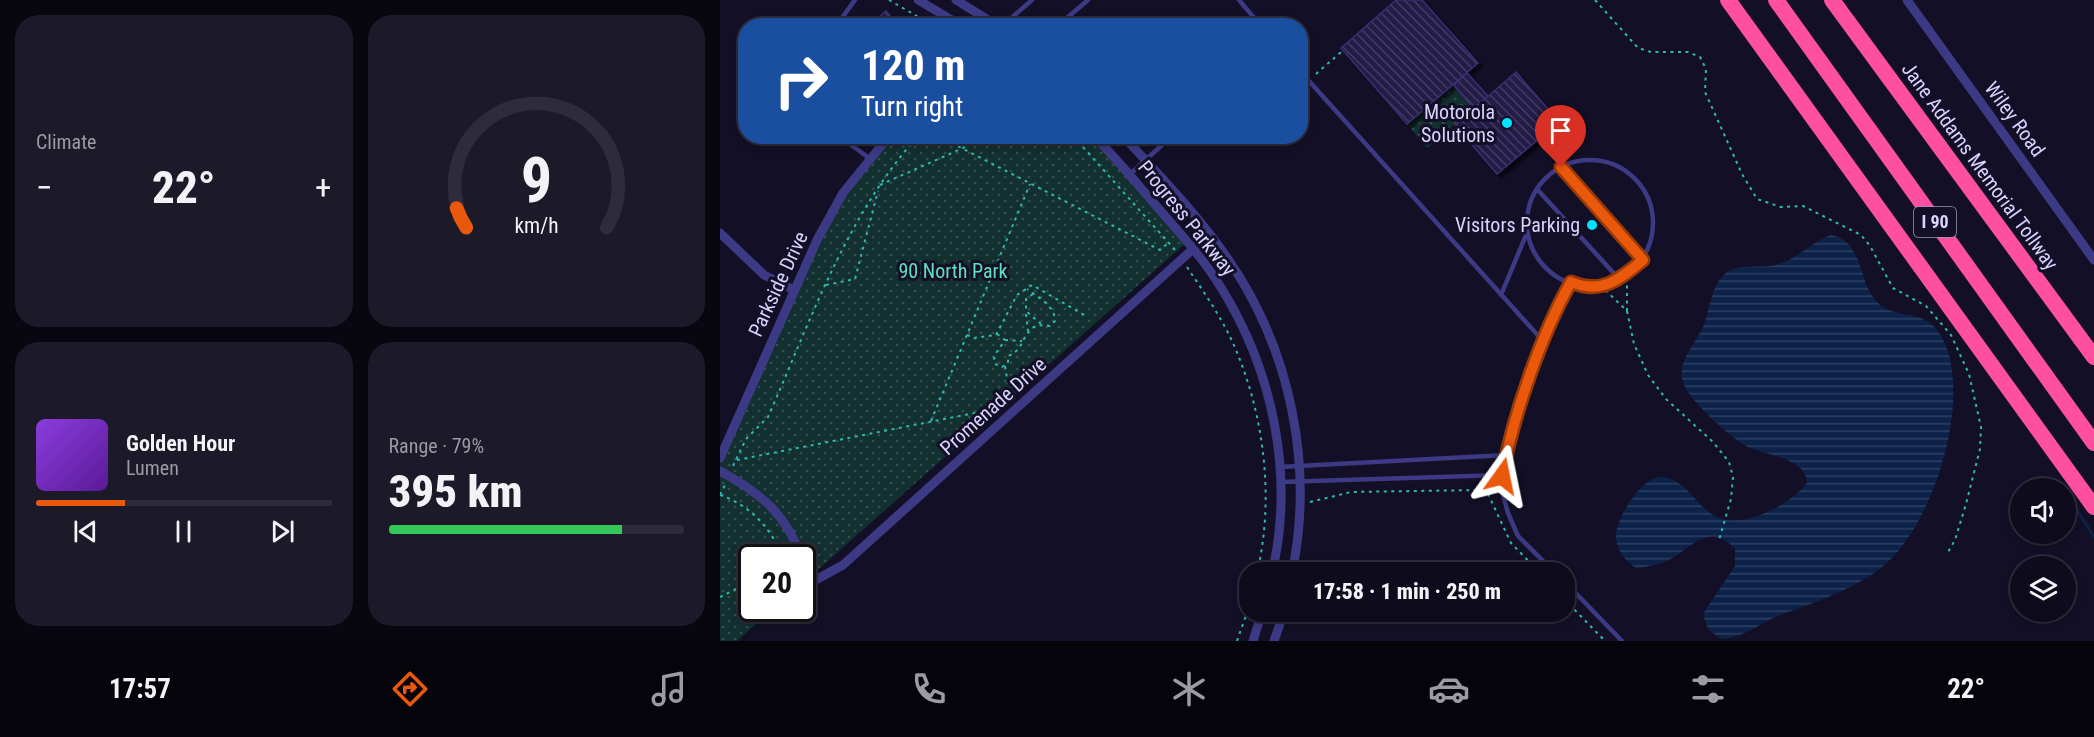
<!DOCTYPE html>
<meta charset="utf-8">
<style>
body{margin:0;font-family:"Roboto Condensed",sans-serif;background:#1c1929;color:#f1f3f6;height:100vh;display:flex;flex-direction:column;font-size:22px;white-space:nowrap}
*{box-sizing:border-box;margin:0}
p{font-size:20px;color:#9b9ba3}
.icon{flex:none;width:33px;height:33px;fill:none;stroke:currentColor;stroke-width:2;stroke-linecap:round;stroke-linejoin:round}
.map{position:relative;flex:1;overflow:hidden}
.panel{display:flex;flex-direction:column;gap:15px;padding:15px;background:#08060f;width:720px}
.panel>*{flex:none}
.banner{position:absolute;left:18px;top:18px;width:570px;height:126px;border-radius:24px;box-shadow:0 3px 9px #0003,0 0 0 2px #2e2b3b;background:#1a4fa0;color:#fff;overflow:hidden}
.controls{position:absolute;left:1290px;top:478px;display:grid;gap:12px}
.controls a{display:grid;place-items:center;width:66px;height:66px;border-radius:50%;background:#0e0b1c;box-shadow:0 3px 9px #0003,0 0 0 2px #2e2b3b;font-size:30px}
.speed{position:absolute;left:18px;top:544px;display:flex;gap:12px;font-size:30px;font-weight:700;text-align:center}
.speed>*{display:grid;place-content:center;width:78px;height:78px;border-radius:50%;background:#0e0b1c;box-shadow:0 3px 9px #0003,0 0 0 2px #2e2b3b;line-height:1}
.speed .limit{border:3px solid #111;border-radius:9px;background:#fff;color:#111}
.pin{position:absolute;display:grid;place-items:center;width:51px;height:51px;color:#fff;margin:-62px -26px;border-radius:50% 50% 50% 0;rotate:-45deg;box-shadow:0 0 6px #0007}
.pin .icon{rotate:45deg}
.me{position:absolute;width:66px;margin:-33px;rotate:12deg;stroke-linejoin:round;filter:drop-shadow(0 0 4px #0008)}
.turn{display:flex;align-items:center;gap:21px;height:126px;padding:0 24px;font-size:27px}
.turn .icon{width:78px;height:78px;stroke-width:2.5}
.turn b{display:block;font-size:42px;line-height:51px}
.big{font-size:45px;font-weight:800;line-height:1.1}
.panel .widget{flex:1;display:flex;flex-direction:column;justify-content:center;gap:9px;min-width:0;padding:0 21px;border-radius:24px;background:#1c1929}
.panel .dial{align-items:center;gap:0}
.dial svg{height:156px;overflow:visible;fill:none;stroke:#2e2b3b;stroke-width:7;stroke-linecap:round;text-anchor:middle}
.dial text{fill:#f1f3f6;stroke:none}
.song{display:flex;align-items:center;gap:18px}
.cover{width:72px;height:72px;border-radius:9px;background:linear-gradient(135deg,hsl(270 70% 55%),hsl(270 70% 35%))}
.played{height:6px;border-radius:3px;background:linear-gradient(90deg,#ea580c 30%,#2e2b3b 30%)}
.keys{display:flex;justify-content:space-around;direction:ltr}
.heat{display:flex;justify-content:space-between;align-items:center;font-size:33px;direction:ltr}
.charge{height:9px;border-radius:4px;background:linear-gradient(90deg,#34c759 79%,#2e2b3b 0)}
.panel .tiles{flex:1;display:grid;gap:15px;grid-template-columns:repeat(2,1fr)}
.trip{position:absolute;left:519px;top:562px;width:336px;height:60px;border-radius:24px;background:#0e0b1c;box-shadow:0 3px 9px #0003,0 0 0 2px #2e2b3b;font-weight:800;line-height:60px;text-align:center}
.tabs{display:flex;height:96px;justify-content:space-around;align-items:center;background:#06040b;color:#9b9ba3}
.tabs .icon{width:42px;height:42px}
.tabs .current{color:#ea580c}
.tabs b{font-size:27px;color:#f1f3f6}
main{display:flex;flex:1;min-height:0}
.map>svg:first-child{display:block}
</style>
<main>
<section class="panel">
<div class="tiles">
<div class="widget"><p>Climate</p>
<div class="heat"><a>−</a><b class="big">22°</b><a>+</a></div>
</div>
<div class="widget dial"><svg viewBox="0 0 100 80">
<path d="M14 69A42 42 0 1 1 86 69"/>
<path d="M14 69A42 42 0 0 1 9 59" stroke="#ea580c"/>
<text x="50" y="56" font-size="32" font-weight="700">9</text>
<text x="50" y="72" font-size="11">km/h</text>
</svg></div>
<div class="widget">
<div class="song"><i class="cover"></i><div><b>Golden Hour</b><p>Lumen</p></div></div>
<div class="played"></div>
<div class="keys"><svg class="icon" aria-label="previous" viewBox="0 0 24 24"><path d="M18 5L8 12l10 7zM5 5v14"/></svg><svg class="icon" aria-label="pause" viewBox="0 0 24 24"><path d="M8 5v14M16 5v14"/></svg><svg class="icon" aria-label="next" viewBox="0 0 24 24"><path d="M6 5l10 7-10 7zM19 5v14"/></svg></div>
</div>
<div class="widget"><p>Range · 79%</p><b class="big">395 km</b><div class="charge"></div></div>
</div>
</section>
<div class="map">
<svg width="1374" height="641" viewBox="0 0 1374 641">
<defs>
<pattern id="green-dots" width="8" height="8" patternUnits="userSpaceOnUse" patternTransform="scale(1.5)"><rect width="8" height="8" fill="#12302f"/><path d="M2 2h.1M6 6h.1" fill="none" stroke="#344d4e" stroke-width="1.8" stroke-linecap="round"/></pattern>
<pattern id="water-rules" width="6" height="5" patternUnits="userSpaceOnUse" patternTransform="scale(1.5)"><rect width="6" height="5" fill="#0c2248"/><path d="M0 2.5h6" fill="none" stroke="#2f4163"/></pattern>
<pattern id="building-back-hatch" width="6" height="6" patternUnits="userSpaceOnUse" patternTransform="scale(1.5)"><rect width="6" height="6" fill="#241b47"/><path d="M-1 5l2 2M0 0l6 6M5-1l2 2" fill="none" stroke="#433b63"/></pattern>
<filter id="shadow"><feDropShadow dx="4" dy="4" stdDeviation="1.5" flood-color="#0009"/></filter>
</defs>
<rect width="100%" height="100%" fill="#130f26"/>
<g fill="url(#green-dots)">
<path d="M734,85L753,108L707,148L687,124Z"/>
<path d="M169,137H374L467,242L83,583L82,558H32V609H53L17,641H0V458L123,193Z"/>
</g>
<path fill="url(#water-rules)" d="M1111,235C1144,241 1137,281 1157,302C1178,324 1209,302 1226,346C1250,408 1212,528 1161,568C1131,591 1092,603 1058,616C1040,623 1019,641 999,638L988,629L983,614L1015,566V549C989,521 973,547 949,560C939,565 926,567 916,568C905,561 898,552 896,539C894,521 921,476 942,477C965,479 975,504 993,515C1020,532 1070,505 1087,483C1087,458 1045,455 1028,447C1013,440 970,401 964,385C955,363 975,345 983,327C990,310 991,285 1006,273C1020,262 1043,270 1059,264C1078,258 1092,242 1111,235Z"/>
<g fill="none" stroke-linecap="round" stroke-linejoin="round">
<g stroke="#0c2248" stroke-width="3">
<path d="M1329,480L1340,489"/>
<path d="M1346,493L1374,537"/>
</g>
</g>
<g fill="url(#building-back-hatch)" stroke="#3b2d73" stroke-width="1.5" filter="url(#shadow)">
<path d="M676,0H702L758,63L687,124L621,48Z"/>
<path d="M166,11L179,26H149Z"/>
<path d="M187,20L192,26H180Z"/>
<path d="M796,72L839,122L777,174L735,125Z"/>
<path d="M747,73L768,96L753,108L734,85Z"/>
</g>
<g fill="none" stroke-linecap="round" stroke-linejoin="round">
<g stroke="#2fb8b0" stroke-width="2" stroke-dasharray="3 4.5" stroke-linecap="butt">
<path d="M169,0L214,26"/>
<path d="M875,0L918,48L931,52H968L980,57L986,69L985,92L1022,174L1037,199L1061,207L1083,206L1141,235L1150,246L1173,288L1206,306L1231,335L1249,374L1261,427L1260,449L1246,504L1235,540L1228,552"/>
<path d="M596,74L621,52"/>
<path d="M218,136L440,250L448,243"/>
<path d="M353,136L457,252"/>
<path d="M160,185L270,136"/>
<path d="M467,267C483,291 500,315 512,341C544,411 555,498 537,573"/>
<path d="M106,285L135,279L158,191"/>
<path d="M880,285L907,311L914,344L928,375L946,399L993,442L1009,462L1013,477L1011,499L999,540"/>
<path d="M313,294L306,299V311L321,324"/>
<path d="M907,311V274"/>
<path d="M306,314L308,331"/>
<path d="M277,334L285,340L274,356L275,364L282,367L288,363V356C309,349 300,320 330,326L335,321C335,306 318,297 307,289"/>
<path d="M247,335L254,338L276,335L297,295L312,285L366,316"/>
<path d="M285,340L302,341"/>
<path d="M285,366L288,385"/>
<path d="M211,421L310,184"/>
<path d="M17,460L265,411"/>
<path d="M13,466L26,439L48,417C91,320 126,216 198,136"/>
<path d="M0,495L5,485"/>
<path d="M0,495C30,505 52,529 63,558"/>
<path d="M590,502L631,492L759,490L768,494L791,543L820,573"/>
<path d="M0,597L32,581"/>
<path d="M844,599L885,641"/>
<path d="M517,641L530,604"/>
</g>
<g stroke="#3d3a85" stroke-width="4.5">
<path d="M519,0L541,26"/>
<path d="M116,26L135,0"/>
<path d="M282,26L312,0"/>
<path d="M343,26L341,23L368,0"/>
<path d="M580,71L823,341"/>
<path d="M119,136L149,158"/>
<circle cx="870" cy="223" r="63"/>
<path d="M841,167L923,260"/>
<path d="M409,175L452,136"/>
<path d="M817,189L899,279"/>
<path d="M781,295L806,235"/>
<path d="M560,467L786,455"/>
<path d="M561,482L782,475"/>
<path d="M835,573L798,536L788,513L782,491V475L786,455L823,341L851,282"/>
<path d="M844,581L902,641"/>
</g>
<g stroke="#3d3a85" stroke-width="9">
<path d="M198,0L242,26"/>
<path d="M236,0L278,26"/>
<path d="M1187,0L1374,260"/>
<path d="M374,136C395,157 413,179 432,201C455,228 481,255 500,286C553,370 575,476 552,573"/>
<path d="M403,136C440,176 480,217 510,262C571,352 594,467 572,573"/>
<path d="M0,233L44,275L74,290"/>
<path d="M0,458L97,240L123,193L169,136"/>
<path d="M0,471C42,494 65,513 82,558"/>
<path d="M82,558L92,582L123,565L473,249"/>
<path d="M533,641L542,612"/>
<path d="M554,641L564,612"/>
</g>
<g stroke="#ff4fa3" stroke-width="16">
<path d="M1008,0L1374,507"/>
<path d="M1056,0L1374,443"/>
<path d="M1112,0L1374,357"/>
</g>
</g>
<g fill="none" stroke-linecap="round" stroke-linejoin="round">
<defs>
<path id="route" d="M782,476C793,416 821,335 851,282C882,295 900,279 923,260L841,167"/>
</defs>
<use href="#route" stroke="#983908" stroke-width="15"/>
<use href="#route" stroke="#ea580c" stroke-width="10"/>
</g>
<g fill="#00e5ff" stroke="#130f26" stroke-width="2">
<circle cx="787" cy="123" r="6"/>
<circle cx="872" cy="225" r="6"/>
</g>
<g text-anchor="middle" stroke-width="6" stroke-linejoin="round" paint-order="stroke">
<rect fill="#130f26" stroke="#9e99be" stroke-width="1.5" x="1194" y="207" width="42" height="30" rx="4.5"/>
<g font-size="18" font-weight="bold" fill="#d9d4ff">
<text x="1215" y="228">I 90</text>
</g>
<g font-size="20" fill="#d9d4ff" stroke="#130f26" text-anchor="end">
<text x="775" y="119">Motorola<tspan x="775" dy="23">Solutions</tspan></text>
<text x="860" y="232">Visitors Parking</text>
</g>
<g font-size="20" fill="#d9d4ff" stroke="#130f26">
<text transform="translate(1295 119) rotate(54)" y="7">Wiley Road</text>
<text transform="translate(1260 166) rotate(54)" y="7">Jane Addams Memorial Tollway</text>
<text transform="translate(467 218) rotate(51)" y="7">Progress Parkway</text>
<text transform="translate(58 284) rotate(-65)" y="7">Parkside Drive</text>
<text transform="translate(273 406) rotate(-42)" y="7">Promenade Drive</text>
</g>
<g font-size="20" fill="#5fe0c0" stroke="#130f26">
<text x="233" y="278">90 North Park</text>
</g>
</g>
</svg>
<div class="controls">
<a><svg class="icon" aria-label="sound" viewBox="0 0 24 24"><path d="M4 9h4l5-4v14l-5-4H4zM17 9q2 3 0 6"/></svg></a>
<a><svg class="icon" aria-label="layers" viewBox="0 0 24 24"><path d="M12 4l9 5-9 5-9-5zM3 14l9 5 9-5"/></svg></a>
</div>
<div class="speed"><div class="limit">20</div></div>
<div class="pin" style="left:841px;top:167px;background:#d93025"><svg class="icon" aria-label="arrive" viewBox="0 0 24 24"><path d="M6 21V4h12l-3 4 3 4H6"/></svg></div>
<svg class="me" style="left:782px;top:476px" viewBox="-20 -20 40 40"><path d="M0-17L14 15 0 8-14 15z" fill="#ea580c" stroke="#fff" stroke-width="4"/></svg>
<div class="trip">17:58 · 1 min · 250 m</div>
<div class="banner">
<div class="turn"><svg class="icon" aria-label="right" viewBox="0 0 24 24"><path d="M7 20v-9h11M14 6l5 5-5 5"/></svg><div><b>120 m</b>Turn right</div></div>
</div>
</div>
</main>
<nav class="tabs">
<b>17:57</b>
<svg class="icon current" aria-label="directions" viewBox="0 0 24 24"><path d="M12 3l9 9-9 9-9-9zM9 14v-3h6M13 9l2 2-2 2"/></svg>
<svg class="icon" aria-label="music" viewBox="0 0 24 24"><path d="M9 18V5l10-2v13"/><circle cx="6" cy="18" r="3"/><circle cx="16" cy="16" r="3"/></svg>
<svg class="icon" aria-label="phone" viewBox="0 0 24 24"><path d="M5 4h4l2 5-3 2q2 4 5 5l2-3 5 2v4C11 20 4 13 5 4z"/></svg>
<svg class="icon" aria-label="climate" viewBox="0 0 24 24"><path d="M12 3v18M4 7l16 10M4 17L20 7"/></svg>
<svg class="icon" aria-label="car" viewBox="0 0 24 24"><path d="M5 17H2v-5l4-1 3-4h7l3 4 3 1v5h-3M9 17h6M6 11h13"/><circle cx="7" cy="17" r="2"/><circle cx="17" cy="17" r="2"/></svg>
<svg class="icon" aria-label="filters" viewBox="0 0 24 24"><path d="M4 7h16M4 17h16"/><circle cx="9" cy="7" r="2"/><circle cx="15" cy="17" r="2"/></svg>
<b>22°</b>
</nav>
